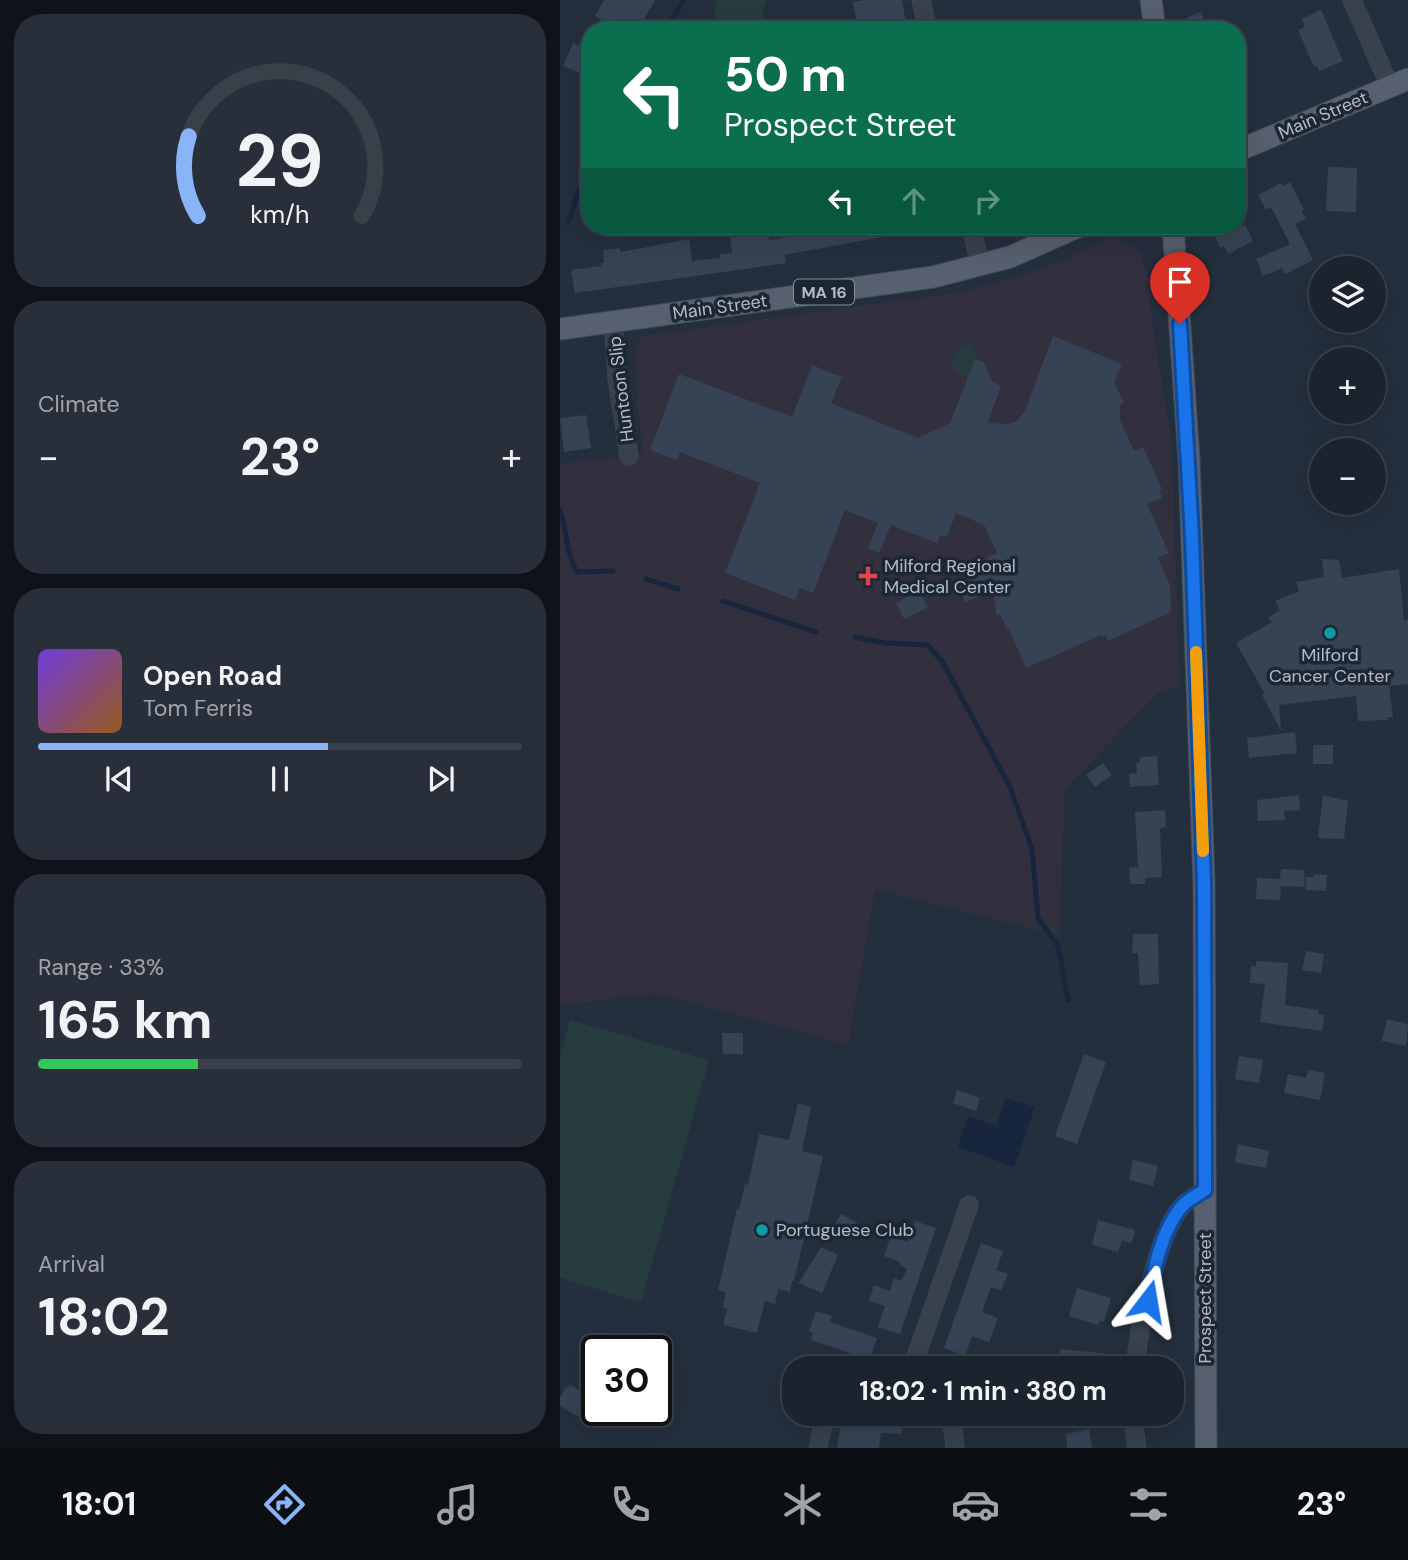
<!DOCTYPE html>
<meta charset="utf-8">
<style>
body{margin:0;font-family:"DM Sans",sans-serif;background:#282f3a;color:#f1f3f6;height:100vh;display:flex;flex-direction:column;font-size:26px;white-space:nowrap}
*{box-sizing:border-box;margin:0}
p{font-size:23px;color:#a0a4aa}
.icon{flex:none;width:38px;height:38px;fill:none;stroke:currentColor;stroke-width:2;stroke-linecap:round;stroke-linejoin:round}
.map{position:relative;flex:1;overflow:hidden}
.side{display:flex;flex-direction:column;gap:14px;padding:14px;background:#0f1319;width:560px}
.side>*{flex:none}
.guide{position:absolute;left:21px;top:21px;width:665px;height:214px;border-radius:28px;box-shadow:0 7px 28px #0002,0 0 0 2px #39404a;background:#0b6e4f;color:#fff;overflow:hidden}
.controls{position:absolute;left:749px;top:256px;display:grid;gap:14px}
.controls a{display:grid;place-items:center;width:77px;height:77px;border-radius:50%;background:#1b232e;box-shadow:0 7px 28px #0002,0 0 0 2px #39404a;font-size:35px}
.speed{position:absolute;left:21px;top:1335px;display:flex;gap:14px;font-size:35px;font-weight:700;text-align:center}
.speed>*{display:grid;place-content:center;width:91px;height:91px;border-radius:50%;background:#1b232e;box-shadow:0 7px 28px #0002,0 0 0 2px #39404a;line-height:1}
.speed .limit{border:4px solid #111;border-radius:10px;background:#fff;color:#111}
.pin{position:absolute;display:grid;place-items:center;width:60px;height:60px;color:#fff;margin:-72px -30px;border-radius:50% 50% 50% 0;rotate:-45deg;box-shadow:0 0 7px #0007}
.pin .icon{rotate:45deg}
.me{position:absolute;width:77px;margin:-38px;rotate:14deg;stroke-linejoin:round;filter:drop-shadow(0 0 5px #0008)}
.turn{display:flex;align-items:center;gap:24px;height:147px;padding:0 28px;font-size:32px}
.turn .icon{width:91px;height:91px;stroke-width:2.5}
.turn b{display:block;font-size:49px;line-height:60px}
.lanes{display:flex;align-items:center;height:66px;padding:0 28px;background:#0003;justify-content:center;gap:35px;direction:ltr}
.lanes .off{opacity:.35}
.big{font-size:52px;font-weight:700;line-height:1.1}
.side .tile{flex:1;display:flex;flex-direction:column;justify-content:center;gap:10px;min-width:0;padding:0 24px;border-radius:28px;background:#282f3a}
.side .dial{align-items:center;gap:0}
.dial svg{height:182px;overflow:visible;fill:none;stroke:#39404a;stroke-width:7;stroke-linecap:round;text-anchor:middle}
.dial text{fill:#f1f3f6;stroke:none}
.song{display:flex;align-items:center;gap:21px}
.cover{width:84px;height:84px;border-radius:10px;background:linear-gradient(135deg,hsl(260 70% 55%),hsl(30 70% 35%))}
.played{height:7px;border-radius:4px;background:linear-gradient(90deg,#8ab4f8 60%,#39404a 60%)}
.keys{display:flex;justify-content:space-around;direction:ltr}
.heat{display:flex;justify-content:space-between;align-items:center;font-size:38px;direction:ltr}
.charge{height:10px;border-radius:5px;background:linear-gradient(90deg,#34c759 33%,#39404a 0)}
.trip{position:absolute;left:222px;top:1356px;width:402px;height:70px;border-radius:28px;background:#1b232e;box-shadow:0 7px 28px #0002,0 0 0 2px #39404a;font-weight:700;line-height:70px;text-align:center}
.menu{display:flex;height:112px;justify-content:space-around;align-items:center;background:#0b0e12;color:#a0a4aa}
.menu .icon{width:49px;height:49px}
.menu .current{color:#8ab4f8}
.menu b{font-size:32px;color:#f1f3f6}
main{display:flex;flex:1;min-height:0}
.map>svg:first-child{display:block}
</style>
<main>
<section class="side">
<div class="tile dial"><svg viewBox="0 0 100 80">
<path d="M14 69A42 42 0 1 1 86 69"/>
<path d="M14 69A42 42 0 0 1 10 34" stroke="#8ab4f8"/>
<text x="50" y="56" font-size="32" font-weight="700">29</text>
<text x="50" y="72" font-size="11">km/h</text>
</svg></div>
<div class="tile"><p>Climate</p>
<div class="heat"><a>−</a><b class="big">23°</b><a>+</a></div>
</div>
<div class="tile">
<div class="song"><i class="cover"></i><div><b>Open Road</b><p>Tom Ferris</p></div></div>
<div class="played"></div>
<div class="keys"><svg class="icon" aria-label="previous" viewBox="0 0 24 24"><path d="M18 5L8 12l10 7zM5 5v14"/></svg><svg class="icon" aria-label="pause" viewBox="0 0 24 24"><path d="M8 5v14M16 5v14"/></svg><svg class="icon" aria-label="next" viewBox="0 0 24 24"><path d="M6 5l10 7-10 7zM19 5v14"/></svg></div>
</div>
<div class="tile"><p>Range · 33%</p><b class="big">165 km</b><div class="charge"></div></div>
<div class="tile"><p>Arrival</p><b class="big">18:02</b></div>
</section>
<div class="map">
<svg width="848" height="1448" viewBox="0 0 848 1448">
<rect width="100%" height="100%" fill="#242f3e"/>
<path fill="#32303f" d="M553,238L577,248L588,277L594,335L611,436L620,687L598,692L505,789L499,935L315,889L288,1045L95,993L0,1006V464L83,454L77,404L76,345L82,336L401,292L473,272Z"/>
<g fill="#263c3f">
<path d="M156,0H206L202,13V30H153Z"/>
<path d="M412,341L414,343L411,352L417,355L408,377C381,369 393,349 412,341Z"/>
<path d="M10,1020L149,1060L81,1302L0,1278V1057Z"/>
</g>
<path fill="#17263c" d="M446,1098L475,1107L454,1167L398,1147L408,1116L436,1126Z"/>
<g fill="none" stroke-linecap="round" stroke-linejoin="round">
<g stroke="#17263c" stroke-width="5">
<path d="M106,30L124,0"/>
<path d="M8,223L18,193L30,169"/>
<path d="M0,510C7,530 6,554 17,572L53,571"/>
<path d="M86,579L118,589"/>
<path d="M163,601L256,632"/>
<path d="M295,637L326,643L367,645L382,661L450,787L472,849L478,918L498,946L508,1000"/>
</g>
</g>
<g fill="#364354">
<path d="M44,0H95L78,30H59L35,16Z"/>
<path d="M304,0H342L347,30H298L293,2Z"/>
<path d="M761,10L783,61L759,71L757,66L754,67L738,30L745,27L742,19Z"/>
<path d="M641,12L648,30H631L626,18Z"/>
<path d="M13,43L30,50V57L22,74L3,66Z"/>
<path d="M768,167L797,168L796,212L766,211Z"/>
<path d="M730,182L744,210H741L746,219L735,224L753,260L725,274L722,268L703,276L696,259L730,244L711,207L706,210L698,195L721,183L723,186Z"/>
<path d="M169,226H207L209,240L246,234L244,226H344L345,233L224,255L226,263L15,293L11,270L41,266V263H44L43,250L60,248L61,252L129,239L132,261L160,258V254L172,253Z"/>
<path d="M655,226H686L693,241L668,254L664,246L660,248L653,233L658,231Z"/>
<path d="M493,336L562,364L554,382L564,403L560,405V420L574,451L583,447L602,489L599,491L602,498L587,504L609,553L598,558L610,585L611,612L548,641L546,635L542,637L541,635L466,668L449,629L447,630L441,616L436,614L434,591L405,602L397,585L410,580L405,569L437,553L424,525L396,513L387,537L380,535L377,543L331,525L319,553L308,548L318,523L285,510L253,593L240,588L235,600L165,573L200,483L120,452L117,460L90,450L119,374L232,417L252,365L282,377L271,403L358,438L390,423L415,359L424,362L432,382L441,386L428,423L448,424L455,422L465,411Z"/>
<path d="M26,415L31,448L4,452L0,418Z"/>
<path d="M762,559L779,560L782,578L839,569L844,620L848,619V684L829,686L833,717H827L828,720L798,721L796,696L719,705L721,731L702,695L705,694L676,643L712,622L708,618L720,610L715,601L739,591L736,582L764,577Z"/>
<path d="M359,591L368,607L344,619L336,603Z"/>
<path d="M735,732L737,753L689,758L687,738Z"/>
<rect x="753" y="745" width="20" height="19"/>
<path d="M597,756L599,785L570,787L569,774L577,773L576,763L580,762V757Z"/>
<path d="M543,763L552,775L535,787L526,775Z"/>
<path d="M739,795L740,810L724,811L725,820L698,821L697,800Z"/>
<path d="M763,795L788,801L784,839L758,838Z"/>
<path d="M605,810L606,827L601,828L600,830L602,877L585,878V884H570L569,868L578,867L575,812Z"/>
<path d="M721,869L744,870L745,887L721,886L720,900L696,899L697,878L720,879Z"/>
<path d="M754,874L767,875L766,891L746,890V877H754Z"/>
<path d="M573,934H598L599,984L580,985L578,953H572Z"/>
<path d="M746,951L764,954L761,973L742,970Z"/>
<path d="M696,961L728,963L725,1005L759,1010L758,1014L764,1015L762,1031L700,1022L705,984L690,983L691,966H696Z"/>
<path d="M827,1019L848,1024L846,1046L822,1041Z"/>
<path d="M162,1033H183V1054H163Z"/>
<path d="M524,1054L546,1062L517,1144L495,1136Z"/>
<path d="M679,1056L703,1060L699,1083L675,1079Z"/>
<path d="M748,1070L765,1073L760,1100L724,1093L728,1074L746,1078Z"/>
<path d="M397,1090L420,1098L416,1111L393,1103Z"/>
<path d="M238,1103L251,1107L242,1151L263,1156L234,1281H232L230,1292L218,1289L215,1304L205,1301L197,1333L163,1325L167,1309L163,1308L166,1292L158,1290L177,1209L179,1210L185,1184L188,1185L199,1134L229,1140Z"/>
<path d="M678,1144L709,1151L706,1168L675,1162Z"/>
<path d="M573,1160L598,1166L593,1186L569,1180Z"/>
<path d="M281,1214L298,1223L291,1235L274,1226Z"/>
<path d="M538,1220L575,1230L572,1243L562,1241L558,1252L532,1245Z"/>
<path d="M355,1221L376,1228L340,1334L318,1327L325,1306L309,1301L314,1285L330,1291L334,1278L341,1281L347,1269L339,1264L340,1262L324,1256L331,1236L348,1242Z"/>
<path d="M421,1243L443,1251L436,1270L448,1274L441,1290L431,1287L422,1312L438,1318L429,1342L412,1336L405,1356L384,1348Z"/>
<path d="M261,1247L278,1255L262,1293L239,1283Z"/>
<path d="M517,1288L551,1298L544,1322L539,1321L538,1325L509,1316Z"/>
<path d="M256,1311L272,1316L270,1322L317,1338L310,1360L251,1340L253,1333L249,1332Z"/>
<path d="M500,1349L548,1354L546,1368L498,1364Z"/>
<path d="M10,1385L35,1399L34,1402L37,1404L27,1421L0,1406V1398L6,1387L8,1388Z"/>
<path d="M320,1414H343L342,1434L321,1433L319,1448H277L281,1419L320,1425Z"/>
<path d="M529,1429L532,1448H507L506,1434Z"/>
</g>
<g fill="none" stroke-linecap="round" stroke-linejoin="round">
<defs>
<g id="minor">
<path d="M361,0L368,30"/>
<path d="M792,0L830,87"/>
<path d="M411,226L420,266"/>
<path d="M53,321L57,379L69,456"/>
<path d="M331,1368H338"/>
<path d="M352,1368L409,1205"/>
<path d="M575,1368C579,1327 596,1237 622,1206C628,1199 638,1195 645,1190"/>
<path d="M391,1414L395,1448"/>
<path d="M572,1414L577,1448"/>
<path d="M258,1448L265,1414"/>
</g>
<g id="major">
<path d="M591,0L595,30"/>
<path d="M677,151L848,79"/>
<path d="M613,226L629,459L644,883L646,1448"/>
<path d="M0,329L373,277L450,257L520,226"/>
</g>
</defs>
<use href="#minor" stroke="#414a57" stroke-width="19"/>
<use href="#major" stroke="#414a57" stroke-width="23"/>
<use href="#minor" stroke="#38414e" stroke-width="18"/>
<use href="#major" stroke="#56606e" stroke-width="21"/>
</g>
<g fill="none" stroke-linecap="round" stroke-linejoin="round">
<defs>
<path id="route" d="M588,1301C594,1270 601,1231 622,1206C628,1200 637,1195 645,1190L644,883L632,537L620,324"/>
</defs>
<use href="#route" stroke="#114b97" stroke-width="18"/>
<use href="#route" stroke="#1a73e8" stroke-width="12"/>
<path stroke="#f59e0b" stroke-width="12" d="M636,652L643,851"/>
</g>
<path fill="#e0444e" stroke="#1d2633" stroke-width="2.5" d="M304.5 565.5h7v7h7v7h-7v7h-7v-7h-7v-7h7z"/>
<g fill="#0f9aa8" stroke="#1d2633" stroke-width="2.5">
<circle cx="770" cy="633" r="7"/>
<circle cx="202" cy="1230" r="7"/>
</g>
<g text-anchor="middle" stroke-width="7" stroke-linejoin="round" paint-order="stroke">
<rect fill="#1d2633" stroke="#878f9c" stroke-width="2" x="234" y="279.5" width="60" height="25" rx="5"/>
<g font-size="16" font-weight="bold" fill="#b4bcc9">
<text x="264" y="298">MA 16</text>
</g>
<g font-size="18" fill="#b4bcc9" stroke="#1d2633">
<text transform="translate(763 115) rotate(-23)" y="6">Main Street</text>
<text transform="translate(160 307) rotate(-8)" y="6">Main Street</text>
<text transform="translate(61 389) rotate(-97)" y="6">Huntoon Slip</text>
<text transform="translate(645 1298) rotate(-90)" y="6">Prospect Street</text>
</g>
<g font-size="18" fill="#b4bcc9" stroke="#1d2633" text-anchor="start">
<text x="324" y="572">Milford Regional<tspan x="324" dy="21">Medical Center</tspan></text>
<text x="770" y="661" text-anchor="middle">Milford<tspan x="770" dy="21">Cancer Center</tspan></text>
<text x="216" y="1236">Portuguese Club</text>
</g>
</g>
</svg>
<div class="controls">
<a><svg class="icon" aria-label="layers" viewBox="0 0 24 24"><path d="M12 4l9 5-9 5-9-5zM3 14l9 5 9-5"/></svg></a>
<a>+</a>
<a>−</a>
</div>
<div class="speed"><div class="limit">30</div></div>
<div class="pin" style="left:620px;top:324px;background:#d93025"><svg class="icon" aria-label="arrive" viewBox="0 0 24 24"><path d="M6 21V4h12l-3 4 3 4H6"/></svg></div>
<svg class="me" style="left:588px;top:1301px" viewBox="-20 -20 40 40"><path d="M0-17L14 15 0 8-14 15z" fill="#1a73e8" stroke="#fff" stroke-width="4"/></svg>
<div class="trip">18:02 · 1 min · 380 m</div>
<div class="guide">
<div class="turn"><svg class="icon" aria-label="left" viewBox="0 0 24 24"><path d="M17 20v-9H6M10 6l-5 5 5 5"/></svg><div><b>50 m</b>Prospect Street</div></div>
<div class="lanes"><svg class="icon" aria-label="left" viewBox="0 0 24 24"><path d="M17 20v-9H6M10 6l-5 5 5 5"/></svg><svg class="icon off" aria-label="ahead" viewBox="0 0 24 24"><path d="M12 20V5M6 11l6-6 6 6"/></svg><svg class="icon off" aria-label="right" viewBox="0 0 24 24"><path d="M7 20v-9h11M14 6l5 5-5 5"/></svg></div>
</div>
</div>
</main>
<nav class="menu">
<b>18:01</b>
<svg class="icon current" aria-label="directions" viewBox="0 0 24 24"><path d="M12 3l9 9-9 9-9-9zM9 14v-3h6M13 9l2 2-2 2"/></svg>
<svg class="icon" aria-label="music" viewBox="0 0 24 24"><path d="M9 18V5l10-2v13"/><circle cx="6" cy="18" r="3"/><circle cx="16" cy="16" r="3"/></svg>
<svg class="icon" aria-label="phone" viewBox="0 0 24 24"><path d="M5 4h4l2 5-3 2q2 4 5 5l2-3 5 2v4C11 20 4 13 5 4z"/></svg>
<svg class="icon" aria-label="climate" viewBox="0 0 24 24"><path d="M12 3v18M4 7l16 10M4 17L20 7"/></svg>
<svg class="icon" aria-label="car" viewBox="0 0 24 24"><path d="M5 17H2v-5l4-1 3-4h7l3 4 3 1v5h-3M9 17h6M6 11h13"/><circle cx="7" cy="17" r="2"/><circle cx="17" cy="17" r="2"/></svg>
<svg class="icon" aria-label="filters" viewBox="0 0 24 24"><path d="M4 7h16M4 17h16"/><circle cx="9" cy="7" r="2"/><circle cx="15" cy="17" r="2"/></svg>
<b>23°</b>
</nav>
